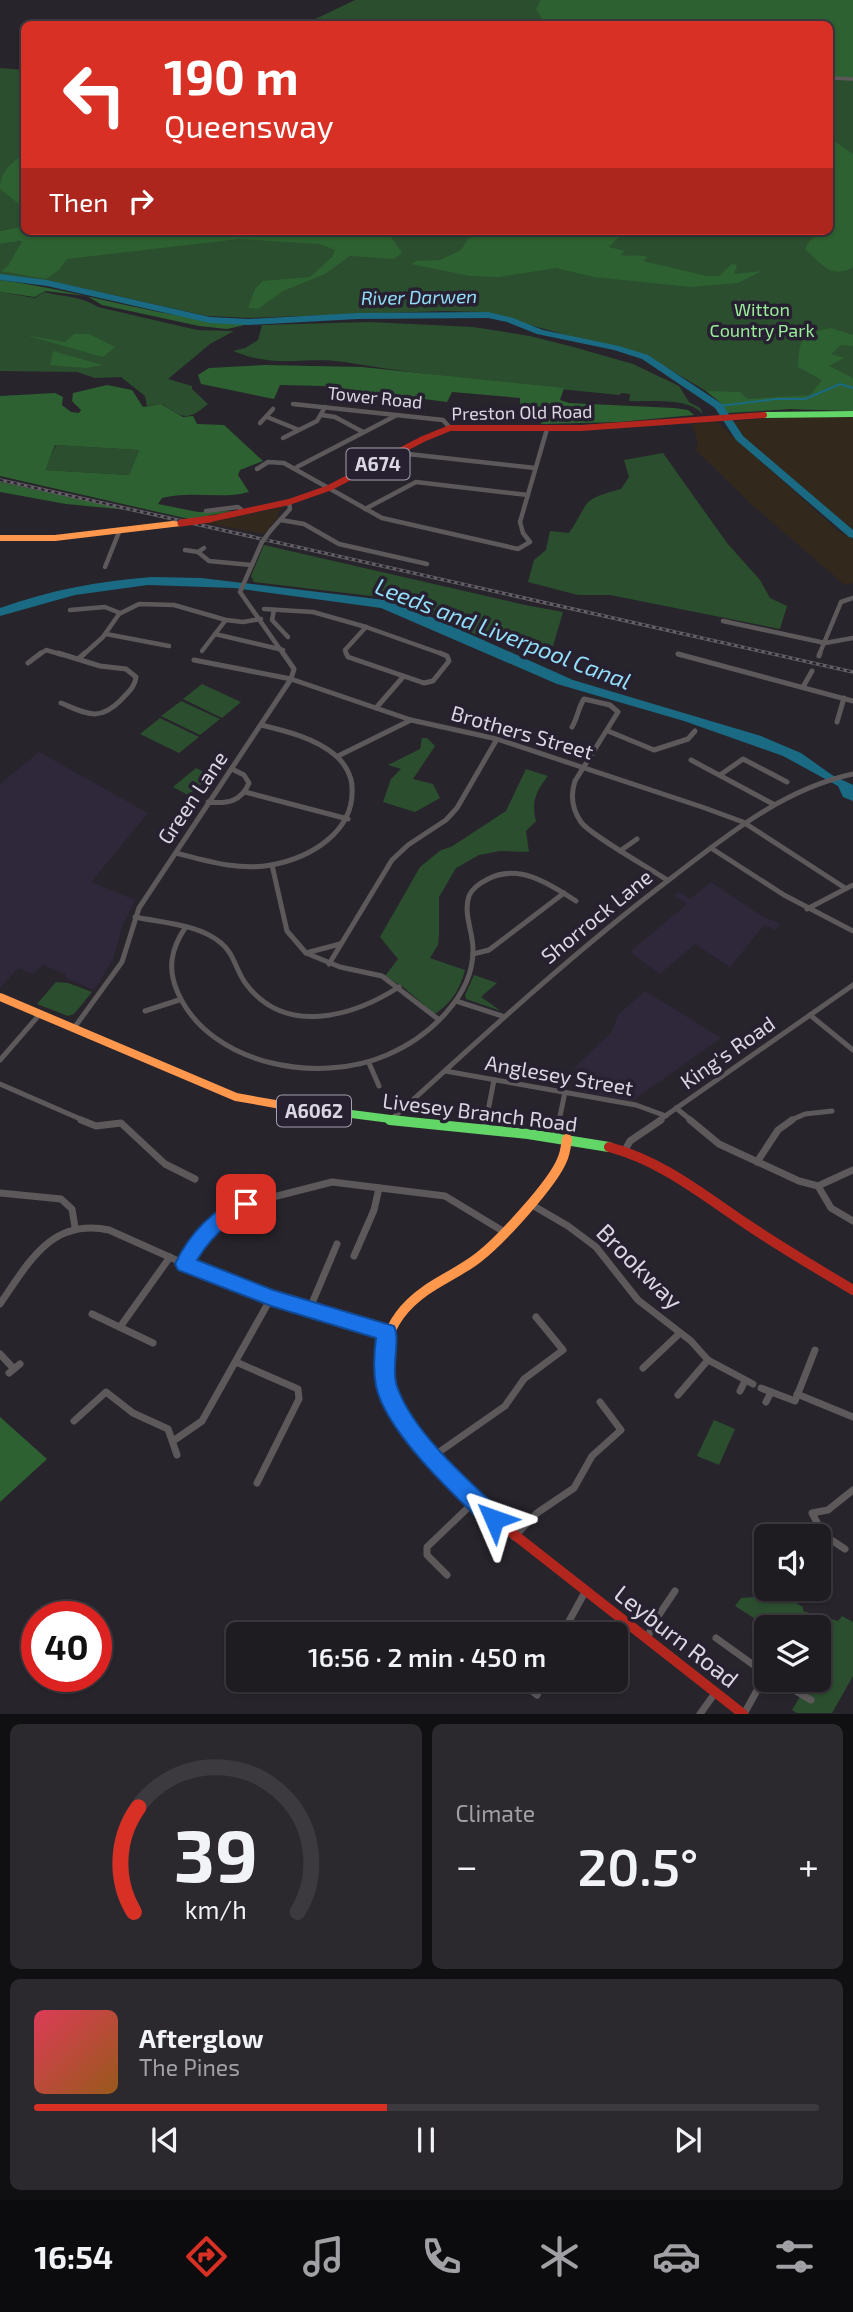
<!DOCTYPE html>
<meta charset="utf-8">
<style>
body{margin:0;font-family:"Exo 2",sans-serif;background:#2b282e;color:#f1f3f6;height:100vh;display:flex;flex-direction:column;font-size:26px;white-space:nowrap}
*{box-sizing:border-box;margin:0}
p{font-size:23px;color:#a1a1a5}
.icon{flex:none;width:38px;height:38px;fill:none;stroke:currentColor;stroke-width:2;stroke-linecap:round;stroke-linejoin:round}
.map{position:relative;height:1714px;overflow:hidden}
.sheet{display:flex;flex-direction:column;gap:10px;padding:10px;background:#100f12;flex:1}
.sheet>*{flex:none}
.top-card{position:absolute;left:21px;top:21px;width:812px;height:214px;border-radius:10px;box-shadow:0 2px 5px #0004,0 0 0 2px #3c393f;background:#d93025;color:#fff;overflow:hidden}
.tools{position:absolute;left:754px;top:1524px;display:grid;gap:14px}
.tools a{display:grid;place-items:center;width:77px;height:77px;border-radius:10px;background:#1e1b21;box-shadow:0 2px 5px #0004,0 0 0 2px #3c393f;font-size:35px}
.speed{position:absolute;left:21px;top:1601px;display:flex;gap:14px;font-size:35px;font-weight:700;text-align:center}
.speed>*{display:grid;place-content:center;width:91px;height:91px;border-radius:50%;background:#1e1b21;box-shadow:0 2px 5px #0004,0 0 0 2px #3c393f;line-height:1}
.speed .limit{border:10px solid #d22;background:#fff;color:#111}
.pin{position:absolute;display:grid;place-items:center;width:60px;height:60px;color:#fff;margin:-30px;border-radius:14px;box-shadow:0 4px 10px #0006}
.me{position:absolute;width:77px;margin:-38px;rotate:313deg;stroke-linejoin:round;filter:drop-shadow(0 0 5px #0008)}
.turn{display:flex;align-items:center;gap:24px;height:147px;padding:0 28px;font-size:32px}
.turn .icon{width:91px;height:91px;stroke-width:2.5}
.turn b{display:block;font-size:49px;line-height:60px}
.then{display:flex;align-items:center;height:66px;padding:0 28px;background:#0003;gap:14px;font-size:26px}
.big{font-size:52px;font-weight:600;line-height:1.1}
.sheet .tile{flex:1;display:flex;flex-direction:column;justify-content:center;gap:10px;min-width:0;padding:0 24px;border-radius:10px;background:#2b282e}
.sheet .dial{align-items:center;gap:0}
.dial svg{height:182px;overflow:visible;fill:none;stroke:#3c393f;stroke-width:7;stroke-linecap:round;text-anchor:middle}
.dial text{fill:#f1f3f6;stroke:none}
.song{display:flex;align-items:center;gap:21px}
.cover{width:84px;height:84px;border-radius:10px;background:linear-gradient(135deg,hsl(350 70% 55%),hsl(30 70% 35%))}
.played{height:7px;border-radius:4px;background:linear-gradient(90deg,#d93025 45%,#3c393f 45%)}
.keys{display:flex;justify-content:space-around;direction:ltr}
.heat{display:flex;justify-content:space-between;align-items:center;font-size:38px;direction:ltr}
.sheet .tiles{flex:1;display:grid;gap:10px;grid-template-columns:1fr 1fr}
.tile:last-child{grid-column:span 2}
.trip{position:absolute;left:226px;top:1622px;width:402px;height:70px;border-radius:10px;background:#1e1b21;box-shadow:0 2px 5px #0004,0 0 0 2px #3c393f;font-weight:600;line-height:70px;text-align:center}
.menu{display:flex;height:112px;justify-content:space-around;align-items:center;background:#0c0b0d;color:#a1a1a5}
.menu .icon{width:49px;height:49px}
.menu .selected{color:#d93025}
.menu b{font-size:32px;color:#f1f3f6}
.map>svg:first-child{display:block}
</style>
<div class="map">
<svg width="853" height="1714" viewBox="0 0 853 1714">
<rect width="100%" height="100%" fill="#28242c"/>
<g fill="#2f273a">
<path d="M39,752L148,813L91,882L135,900L122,927L113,959L94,990L64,977L66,974L43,965L33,974L18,968L0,988V784Z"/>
<path d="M711,882L762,916L781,924L775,930L764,925L730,967L695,944L660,974L630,952L687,904L675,896L679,892L690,899Z"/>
<path d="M645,991L721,1038L632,1101L584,1092L577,1085L575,1067L611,1033L618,1015Z"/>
</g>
<g fill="#32281c">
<path d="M791,417H853V530L742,436L732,421Z"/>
<path d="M717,422L839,532L853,539V583L845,585L752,505L696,450L698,442L692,424Z"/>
<path d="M285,507L277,514L279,516L264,534L205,523Z"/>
</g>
<g fill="#2b4e2e">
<path d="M355,0H853V411L790,409L727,413L721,403L706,391L652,359L484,312L444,311L250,318L207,316L50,281L0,276V244L38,239L45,231H830V24H305Z"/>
<path d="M0,68L24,70V226L0,231Z"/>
<path d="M0,292L35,298L44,292C63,297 82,296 98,307L197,330L234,331L210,344L168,379L192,386V389L208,404C186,422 184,418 162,404L147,406L145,396L121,377L95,378L77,372L0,371Z"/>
<path d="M369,322L473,327L530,336L577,348L633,364L679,386L689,402L700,408L703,414C687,397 651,402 629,401L630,394L621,393L620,395C528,386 435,377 344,362C303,356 277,369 233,351L245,348L258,340L262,325Z"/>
<path d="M56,445L139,450L129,475L44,470Z"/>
<path d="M663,453L727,543L760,580L770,598L787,606L780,629L610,595H578L528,582L534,560L546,550L550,531L569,533C591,501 579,500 621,489L629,477L624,460Z"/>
<path d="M264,545L525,605L563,612L553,646L534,644L493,632L486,639L418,608L388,598L254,582L251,576Z"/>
<path d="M202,684L241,702L222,718L183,699Z"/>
<path d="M181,701L220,719L200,735L161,716Z"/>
<path d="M160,718L199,737L179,753L140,734Z"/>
<path d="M422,738H427L435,746L413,779L433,784L440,798L415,812L383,802L391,779L401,769L388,765L420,749Z"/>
<path d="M196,768L211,776L188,795L173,787Z"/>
<path d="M526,769L548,776C536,791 531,802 536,821L526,831L529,852L500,851L479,855L456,868L439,897V935L438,945L430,958L465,970C460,990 451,1003 435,1014L403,987L385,976L398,959L380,937L420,867L441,850L451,847L506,811Z"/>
<path d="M474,975L497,983L481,997L501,1011L466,999L465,995Z"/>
<path d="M56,982L68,983L92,992L74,1014L68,1016L37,1004Z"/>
<path d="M714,1420L735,1429L719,1465L697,1456Z"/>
<path d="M783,1595L803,1607V1611L838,1621L842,1616L853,1622V1676L832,1713H797L792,1710L810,1680H819L821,1662L819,1660V1628L768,1627L735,1606L741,1598Z"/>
</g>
<g fill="#2d6131" fill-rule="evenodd">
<path d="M541,0H853V79L830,78V24H545L536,9Z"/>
<path d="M830,138L853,154V267C832,280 820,263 805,249C811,238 817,231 830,231V222L833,218L830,214Z"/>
<path d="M24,153V208L0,189C0,171 11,164 24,153Z"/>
<path d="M24,226V231H426L391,237L402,253L394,259L350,256L325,274L283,291L258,309L248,308L255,289L263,281L310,277L332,257L335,250L320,244L239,239L67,259L59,270L46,279L1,271L8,266L22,241L0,244V231Z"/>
<path d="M487,231H620L623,232L609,247L625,251L620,255C630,257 638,254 648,257L643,261L707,276H719L732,264L737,265L734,274L762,271L738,283L691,287L594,277L556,268L499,277L470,276L411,264L417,261L440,260L461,250L468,239Z"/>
<path d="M0,280C84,291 165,320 249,324L227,329L199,326L102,305L87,296L45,291L35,297L0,292Z"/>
<path d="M831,328L853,335V346L841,345L831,354L844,358L829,366L853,378V411L790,409L727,413L721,403L706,391L740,392L748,399L810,395L822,380L798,367C799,337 803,333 831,328Z"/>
<path d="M74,334H89L115,347L103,357L25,335L65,342Z"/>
<path d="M53,351L99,364L103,365L86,368L50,365Z"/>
<path d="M265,365L362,367L564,388L560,400L569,403L674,408L688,410L694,415L620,422L541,424L544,408L520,407V398L452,392L447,402L323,386L280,385L274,399L201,384L198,375L209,368Z"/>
<path d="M107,385L132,390L143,407L161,404L183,417L193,416L197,424L224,425L263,461L240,470L238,475L249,492C220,500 191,490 162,498L158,504L198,512L234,511L189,519L0,476V396L55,393L63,397L62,405L71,412L79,413L81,410L72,401L73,393ZM55,445L138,450H139L129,475L45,470Z"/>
<path d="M0,482L128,510L66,504L0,492Z"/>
<path d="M0,1417L47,1459L0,1502Z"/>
</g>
<path fill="#196a82" d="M152,577L201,578L385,600L429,616L573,680L761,736L801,753L832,775L853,785V801L843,797L838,786L783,756L684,721L557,684L381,608L234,588L148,585L75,595L0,616V608C50,590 100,581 152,577Z"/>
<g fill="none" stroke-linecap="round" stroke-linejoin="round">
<path stroke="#196a82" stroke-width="2" d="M719,406L776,399H805L840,384L853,388"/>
<path fill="#196a82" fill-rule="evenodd" d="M0,274L47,280L210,317L249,319L358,313L488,312L513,318L543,330L619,346L648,355L722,404L743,436L853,530V538L849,537L736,440L715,408L642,359L614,350L537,334L507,322L488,318L358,319L249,325L210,323L47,286L0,280Z"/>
<path stroke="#5d595b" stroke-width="3.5" d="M830,78L853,79"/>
<g stroke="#5d595b" stroke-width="4.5">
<path d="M293,404L443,420L450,428"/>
<path d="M322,415L335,417L363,432"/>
<path d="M267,417L299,430"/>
<path d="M260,423L273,409"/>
<path d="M283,438L317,421L325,407"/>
<path d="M399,453L535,468"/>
<path d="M297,467L397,415"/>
<path d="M257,469L268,462L284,463L382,518L518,549L530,542L523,533L520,522L547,429"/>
<path d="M365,509L416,482L528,495"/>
<path d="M206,511L238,507L244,512"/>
<path d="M281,520L304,524L339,544L427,564"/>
<path d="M271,530L290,509L289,502"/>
<path d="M262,542L240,592L284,655"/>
<path d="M204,548L198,552L209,561L251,565"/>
<path d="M185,550L198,552"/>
<path d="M105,567L119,532"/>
<path d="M264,609L313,612L366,627"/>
<path d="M70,610L105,607L120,613"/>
<path d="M274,610L272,620L288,637"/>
<path d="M723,621L825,643L853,638"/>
<path d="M366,627L445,655"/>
<path d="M106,634L169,646"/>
<path d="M215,634L283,650"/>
<path d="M202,651L225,621"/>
<path d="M678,654L682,655"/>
<path d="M39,655L46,650L63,655"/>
<path d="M83,655L103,637L119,614L139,604L174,605L226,620L243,622L261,619"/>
<path d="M347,655L345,650L366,627"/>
<path d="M819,655L841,602L853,598"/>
</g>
<g stroke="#5d595b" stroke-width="5">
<path d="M58,653L100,666L126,669L136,677C135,687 128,692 121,700C99,722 87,714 61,703"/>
<path d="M346,653L348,657L424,683L433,681L449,661L447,656L440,653"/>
<path d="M678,654L853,701"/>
<path d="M819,656L820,653"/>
<path d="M78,659L85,653"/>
<path d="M194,660L291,679L411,720L497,739L702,807L743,822L845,888"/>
<path d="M28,663L41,653"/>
<path d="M803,687L812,671"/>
<path d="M376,708L403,677"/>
<path d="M837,722L844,698"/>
<path d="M572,727C578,717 578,708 584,699L610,705L618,712L575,781C570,796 572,809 581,822C589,834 651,869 667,880"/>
<path d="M608,731L654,750L688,739L695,731"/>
<path d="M338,756L411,720"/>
<path d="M691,760L773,804"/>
<path d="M720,775L743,759L787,782"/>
<path d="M245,792L348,819"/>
<path d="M208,802C227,804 241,802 249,783L244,775L232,769"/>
<path d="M711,848L784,895L853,931"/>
<path d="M620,851L637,839"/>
<path d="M176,853C207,861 239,871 271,865C310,858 355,832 352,787C352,776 344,762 335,755C315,738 286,731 261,725"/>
<path d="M272,865L287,931L306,953L340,967L382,976L438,1019"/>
<path d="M807,909L853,885"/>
<path d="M135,917C163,923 199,924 221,943C234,953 236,971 246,984C285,1036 352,1017 399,987"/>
<path d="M185,928C171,949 167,969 178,993C210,1065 318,1085 387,1055C427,1038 474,997 473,949C473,932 463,913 469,896C472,888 480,883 488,879C519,863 550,884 576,901"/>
<path d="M306,953L340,944"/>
<path d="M473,954L489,950L564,893"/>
<path d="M329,964L392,860L408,845L446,820L457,808L497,739"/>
<path d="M456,1001L502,1016"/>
<path d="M145,1011L179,1000"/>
<path d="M810,1015L853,1050"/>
<path d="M74,1028L122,962L139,908L291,679L294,669L283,653"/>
<path d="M0,1060L40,1014"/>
<path d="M369,1063L379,1086"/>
<path d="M445,1071L636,1105L666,1116"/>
<path d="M0,1084L85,1121"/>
<path d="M676,1108L692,1121"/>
<path d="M392,1119C484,1035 575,951 674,876C730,833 784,789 853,774"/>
<path d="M486,1121L494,1080"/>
<path d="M559,1121L565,1092"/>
<path d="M658,1121L853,985"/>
<path d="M789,1121L805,1114L832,1111"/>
</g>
<g stroke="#5d595b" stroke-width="7">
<path d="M81,1120L96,1126L121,1123L165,1164L195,1179"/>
<path d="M690,1120L719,1144L799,1181L818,1186L853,1170"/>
<path d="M484,1130L486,1120"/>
<path d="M555,1138L559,1120"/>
<path d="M625,1150L630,1141L661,1120"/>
<path d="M757,1162L778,1130L792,1120"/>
<path d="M818,1186L831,1208L853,1221"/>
<path d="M0,1193L61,1199L72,1209L75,1227"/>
<path d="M532,1205L568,1226L596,1247L638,1300L691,1341L708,1360L753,1384"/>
<path d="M354,1256L374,1210L379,1188"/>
<path d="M184,1264L200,1239L220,1220L246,1204L332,1182L445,1196L506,1233"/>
<path d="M0,1304C29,1262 51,1218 109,1230L223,1281L387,1332"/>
<path d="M310,1308L337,1244"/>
<path d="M92,1314L153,1343"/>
<path d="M120,1327L170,1257"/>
<path d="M0,1354L14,1369"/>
<path d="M236,1362L298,1389L299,1399L257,1483"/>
<path d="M643,1368L680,1333"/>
<path d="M9,1373L20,1364"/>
<path d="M761,1388L795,1401L815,1350"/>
<path d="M740,1391L745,1381"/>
<path d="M797,1394L853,1417"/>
<path d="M678,1395L708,1360"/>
<path d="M766,1402L771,1392"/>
<path d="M74,1421L106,1392L133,1413L168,1429L177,1455"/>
<path d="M176,1439L202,1421L271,1298"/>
<path d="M432,1457L505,1406L524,1379L563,1350L536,1317"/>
<path d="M514,1537L537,1513L574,1488L592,1456L621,1430L600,1402"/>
<path d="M845,1549L819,1532L820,1528L812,1513L828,1510L853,1490"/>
<path d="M447,1575L427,1555V1547L475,1501"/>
<path d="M562,1634L585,1592"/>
<path d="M648,1638L652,1625L675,1591"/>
<path d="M716,1638L766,1674L744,1714"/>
<path d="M518,1680L537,1695L545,1680"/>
<path d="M777,1680L811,1700"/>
<path d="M700,1714L715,1693"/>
</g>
<path stroke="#63d668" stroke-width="6" d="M764,415L853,414"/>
<path stroke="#63d668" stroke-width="8" d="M281,1105L406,1121"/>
<path stroke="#63d668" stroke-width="10" d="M390,1120L528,1134L609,1147"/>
<path stroke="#ff974d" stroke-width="6" d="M0,538H55L181,523"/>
<path stroke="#ff974d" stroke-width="8" d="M0,997L236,1097L281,1105"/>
<path stroke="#ff974d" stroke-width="10" d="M398,1407C372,1363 384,1320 425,1291C442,1279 463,1270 479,1257C500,1241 553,1183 562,1160C565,1154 566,1146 567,1139"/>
<path stroke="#b3261e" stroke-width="6" d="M210,519L289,502L329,488L423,439L450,428H581L764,415"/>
<g stroke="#b3261e" stroke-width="10">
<path d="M609,1147C662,1161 703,1195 748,1225C782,1248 818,1269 853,1290"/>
<path d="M398,1407L443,1468L497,1521L743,1714"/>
</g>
<defs>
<path id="rail" d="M0,480L853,672"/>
</defs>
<use href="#rail" stroke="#626063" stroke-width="3.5"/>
<use href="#rail" stroke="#272030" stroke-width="2" stroke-dasharray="3.5" stroke-linecap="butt"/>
<path stroke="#5d595b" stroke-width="4.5" d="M262,542L271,530"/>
<path stroke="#b3261e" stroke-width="7" d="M181,523L210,519"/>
</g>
<path fill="#1a73e8" stroke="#114b97" stroke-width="2" d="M246,1196L253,1198L256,1204C250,1214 237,1218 228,1225C215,1234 205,1247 197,1260L273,1290L394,1326C401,1340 390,1370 398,1389C414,1433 468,1480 502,1512L505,1519L502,1526L494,1529L486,1526C453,1494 386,1432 376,1386C373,1370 374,1353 376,1338L271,1306L178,1270L175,1264C189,1234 214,1207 246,1196Z"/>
<g text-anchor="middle" stroke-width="7" stroke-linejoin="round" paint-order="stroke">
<g font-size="18" fill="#99ed9a" stroke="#272030">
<text x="762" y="316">Witton<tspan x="762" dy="21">Country Park</tspan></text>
</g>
<g font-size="18" fill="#dbd7e2" stroke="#272030">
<text transform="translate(375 398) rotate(6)" y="6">Tower Road</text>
<text transform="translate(522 413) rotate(-1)" y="6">Preston Old Road</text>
</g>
<g font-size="19" font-style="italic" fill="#92def9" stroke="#272030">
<text transform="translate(419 297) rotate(-1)" y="7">River Darwen</text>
</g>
<g fill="#272030" stroke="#a5a0ad" stroke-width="2">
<rect x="346.5" y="448.5" width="63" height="31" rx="5"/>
<rect x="277" y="1095.5" width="74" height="31" rx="5"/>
</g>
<g font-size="19" font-weight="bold" fill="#dbd7e2">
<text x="378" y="471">A674</text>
<text x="314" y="1118">A6062</text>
</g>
<g font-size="21" fill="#dbd7e2" stroke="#272030">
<text transform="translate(522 733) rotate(16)" y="7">Brothers Street</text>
<text transform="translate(193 798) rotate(-56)" y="7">Green Lane</text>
<text transform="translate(597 917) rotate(-39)" y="7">Shorrock Lane</text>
<text transform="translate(728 1053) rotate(-35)" y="7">King's Road</text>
<text transform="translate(559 1076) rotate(10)" y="7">Anglesey Street</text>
<text transform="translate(480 1113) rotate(7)" y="7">Livesey Branch Road</text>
</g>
<g font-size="23" font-style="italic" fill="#92def9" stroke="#272030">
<text transform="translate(503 634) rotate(21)" y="8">Leeds and Liverpool Canal</text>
</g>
<g font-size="24" fill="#dbd7e2" stroke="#272030">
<text transform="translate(639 1267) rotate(45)" y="8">Brookway</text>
<text transform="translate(676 1637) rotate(38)" y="8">Leyburn Road</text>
</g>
</g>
</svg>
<div class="tools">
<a><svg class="icon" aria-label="sound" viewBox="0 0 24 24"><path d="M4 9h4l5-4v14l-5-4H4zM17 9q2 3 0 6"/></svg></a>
<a><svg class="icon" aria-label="layers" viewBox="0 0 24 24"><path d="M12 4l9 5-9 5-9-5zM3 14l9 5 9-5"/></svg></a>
</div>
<div class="speed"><div class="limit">40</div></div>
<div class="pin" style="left:246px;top:1204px;background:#d93025"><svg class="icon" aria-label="arrive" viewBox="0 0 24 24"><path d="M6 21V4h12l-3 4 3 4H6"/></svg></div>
<svg class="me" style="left:494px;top:1519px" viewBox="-20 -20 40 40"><path d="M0-17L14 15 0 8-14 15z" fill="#1a73e8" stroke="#fff" stroke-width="4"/></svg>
<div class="trip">16:56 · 2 min · 450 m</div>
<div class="top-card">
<div class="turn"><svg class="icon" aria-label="left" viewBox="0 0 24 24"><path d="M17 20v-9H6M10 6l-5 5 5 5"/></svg><div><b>190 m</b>Queensway</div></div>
<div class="then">Then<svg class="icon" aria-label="right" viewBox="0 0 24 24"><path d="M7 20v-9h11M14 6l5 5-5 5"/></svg></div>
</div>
</div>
<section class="sheet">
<div class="tiles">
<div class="tile dial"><svg viewBox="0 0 100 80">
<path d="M14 69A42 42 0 1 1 86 69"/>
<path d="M14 69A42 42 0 0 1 16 23" stroke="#d93025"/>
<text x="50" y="56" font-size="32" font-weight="700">39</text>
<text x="50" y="72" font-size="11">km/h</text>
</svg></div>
<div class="tile"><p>Climate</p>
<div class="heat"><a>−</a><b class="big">20.5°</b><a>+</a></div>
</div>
<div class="tile">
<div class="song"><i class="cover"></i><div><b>Afterglow</b><p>The Pines</p></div></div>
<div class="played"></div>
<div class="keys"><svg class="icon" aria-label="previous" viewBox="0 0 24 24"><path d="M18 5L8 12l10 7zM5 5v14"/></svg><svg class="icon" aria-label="pause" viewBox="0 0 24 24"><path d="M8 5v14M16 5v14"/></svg><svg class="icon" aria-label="next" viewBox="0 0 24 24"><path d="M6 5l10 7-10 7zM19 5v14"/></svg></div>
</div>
</div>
</section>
<nav class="menu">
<b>16:54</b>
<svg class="icon selected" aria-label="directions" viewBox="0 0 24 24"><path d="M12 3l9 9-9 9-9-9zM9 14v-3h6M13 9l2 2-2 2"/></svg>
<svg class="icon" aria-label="music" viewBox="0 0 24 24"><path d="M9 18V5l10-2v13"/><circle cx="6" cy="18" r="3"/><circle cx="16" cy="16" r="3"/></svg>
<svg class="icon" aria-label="phone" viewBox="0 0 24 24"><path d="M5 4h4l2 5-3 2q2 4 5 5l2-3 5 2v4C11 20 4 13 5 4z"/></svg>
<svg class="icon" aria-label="climate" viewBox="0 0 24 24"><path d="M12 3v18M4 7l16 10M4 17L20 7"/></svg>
<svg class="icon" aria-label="car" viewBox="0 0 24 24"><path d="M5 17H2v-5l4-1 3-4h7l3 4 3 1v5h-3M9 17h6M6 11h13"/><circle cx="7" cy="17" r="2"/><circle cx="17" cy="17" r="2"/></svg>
<svg class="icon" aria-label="filters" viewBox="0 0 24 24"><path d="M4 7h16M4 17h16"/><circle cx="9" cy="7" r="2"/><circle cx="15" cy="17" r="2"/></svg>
</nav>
